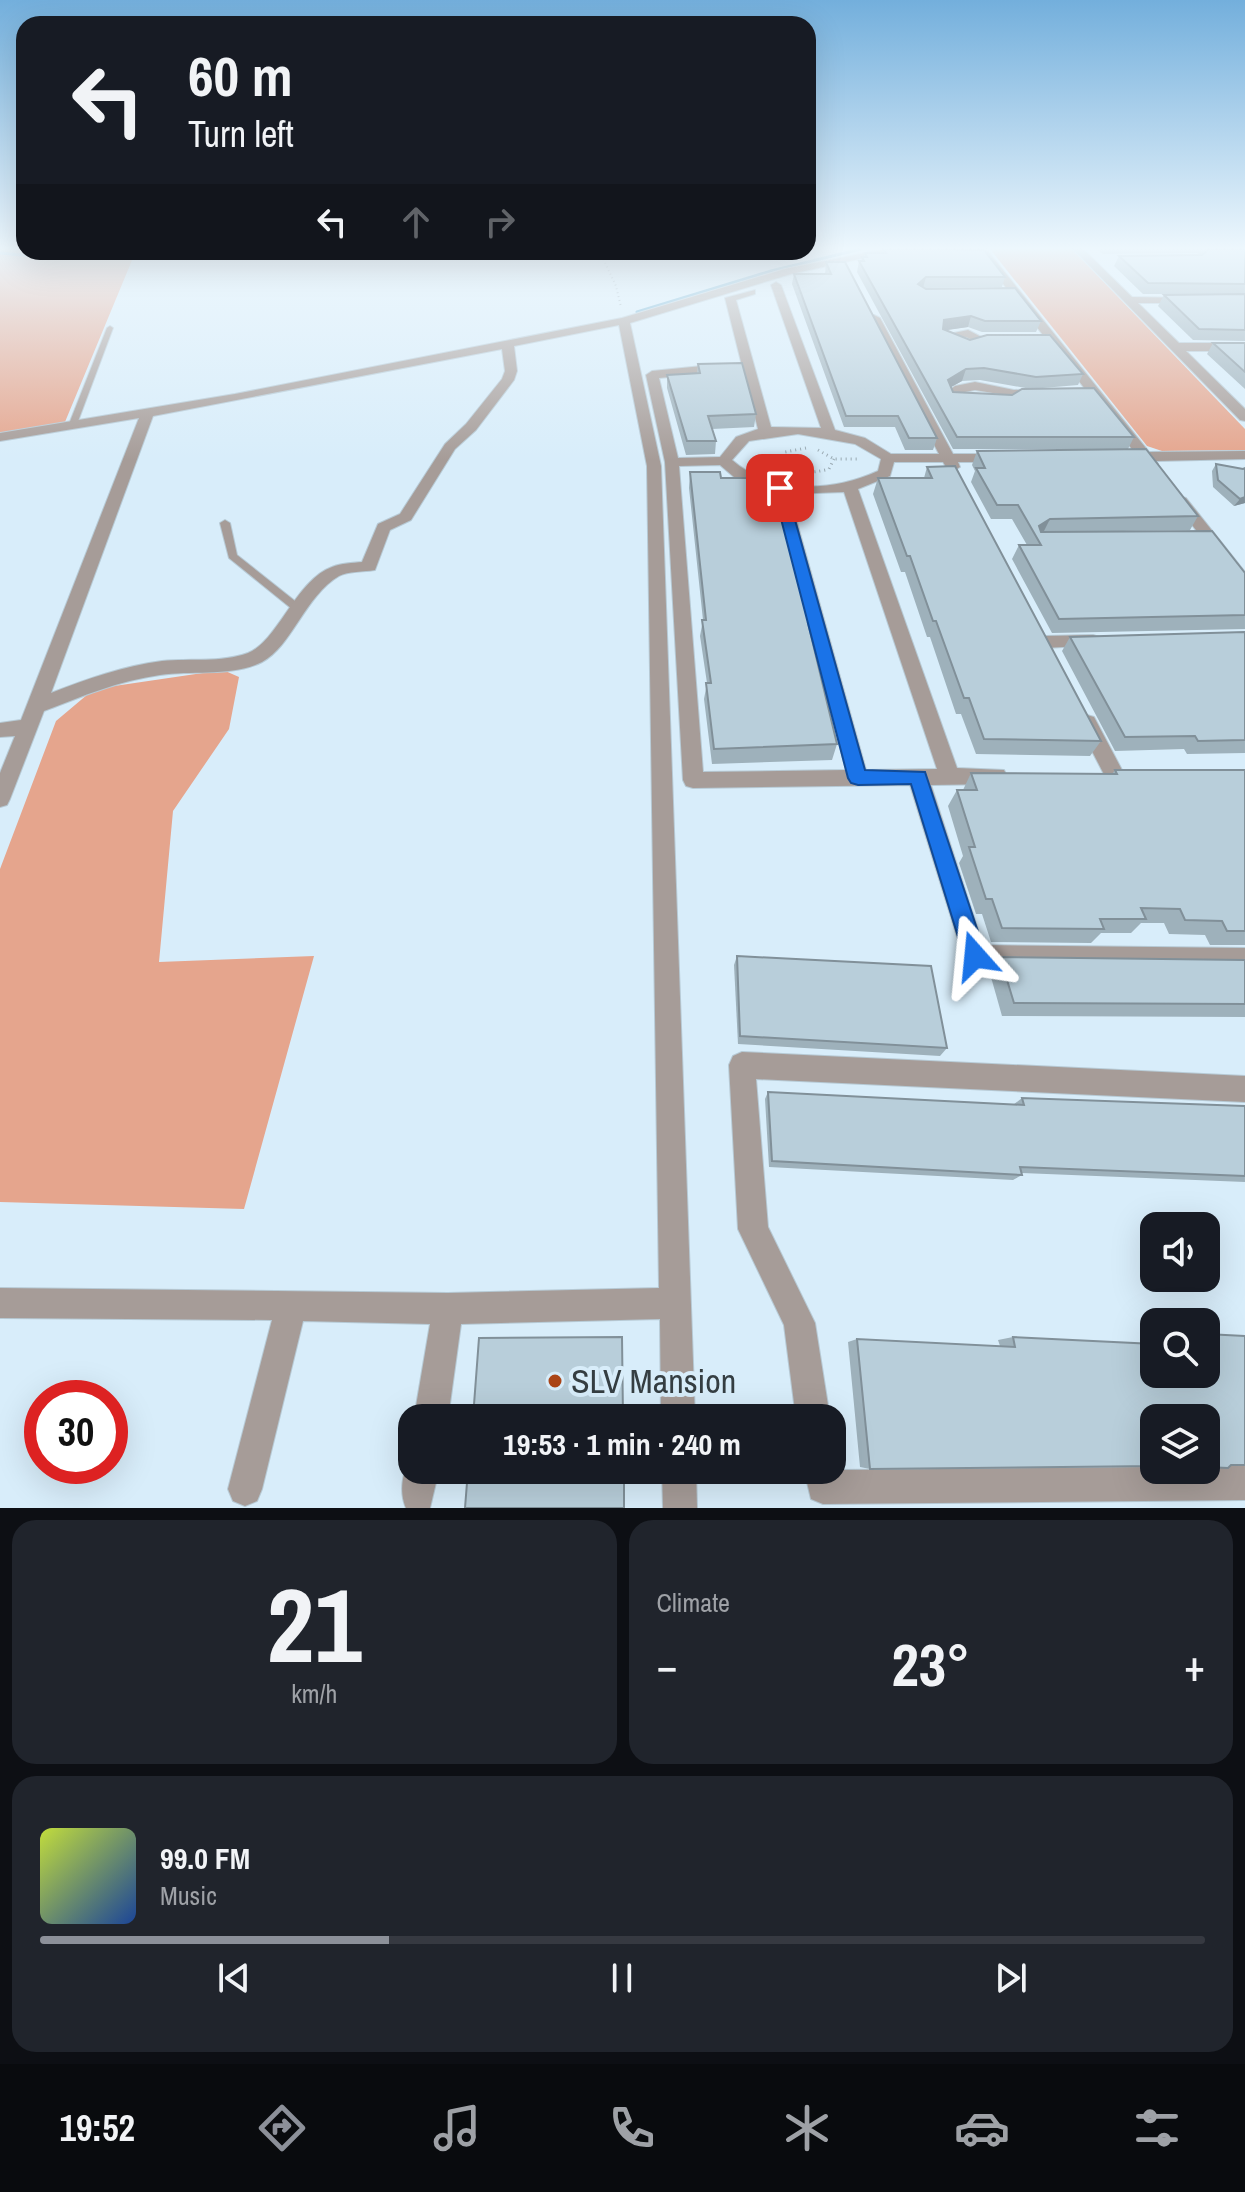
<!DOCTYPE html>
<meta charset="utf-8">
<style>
body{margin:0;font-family:"Archivo Narrow",sans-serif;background:#20242c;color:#f1f3f6;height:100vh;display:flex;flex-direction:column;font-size:30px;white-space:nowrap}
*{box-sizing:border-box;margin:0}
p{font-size:26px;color:#9ea1a6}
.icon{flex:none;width:44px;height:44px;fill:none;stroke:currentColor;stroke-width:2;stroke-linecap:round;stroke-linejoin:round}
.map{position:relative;height:1508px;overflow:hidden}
.details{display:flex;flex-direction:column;gap:12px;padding:12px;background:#0d0f14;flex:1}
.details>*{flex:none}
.top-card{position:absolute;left:16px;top:16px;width:800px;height:244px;border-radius:24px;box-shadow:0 8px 32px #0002;background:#171b24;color:#f1f3f6;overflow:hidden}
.tools{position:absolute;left:1140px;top:1212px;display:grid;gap:16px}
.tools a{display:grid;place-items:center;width:80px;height:80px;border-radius:16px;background:#171b24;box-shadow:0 8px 32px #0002;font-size:40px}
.speed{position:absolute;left:24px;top:1380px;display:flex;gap:16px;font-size:40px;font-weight:700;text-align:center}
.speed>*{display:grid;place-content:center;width:104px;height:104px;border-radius:50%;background:#171b24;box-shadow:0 8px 32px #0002;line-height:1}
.speed .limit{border:12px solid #d22;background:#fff;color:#111}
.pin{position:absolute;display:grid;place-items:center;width:68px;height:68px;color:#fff;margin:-34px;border-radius:16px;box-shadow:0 4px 12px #0006}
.me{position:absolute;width:88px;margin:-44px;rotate:342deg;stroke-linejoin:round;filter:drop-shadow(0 0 6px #0008)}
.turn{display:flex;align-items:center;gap:28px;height:168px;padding:0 40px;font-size:36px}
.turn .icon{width:104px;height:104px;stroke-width:2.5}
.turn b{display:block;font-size:56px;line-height:68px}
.lanes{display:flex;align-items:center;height:76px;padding:0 40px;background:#0003;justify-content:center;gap:40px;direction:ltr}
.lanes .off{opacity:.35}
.big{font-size:60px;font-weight:700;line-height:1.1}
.details .card{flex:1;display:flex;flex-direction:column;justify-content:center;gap:12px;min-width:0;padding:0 28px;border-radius:24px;background:#20242c}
.details .dial{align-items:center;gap:0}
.dial b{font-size:104px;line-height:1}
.song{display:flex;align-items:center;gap:24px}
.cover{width:96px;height:96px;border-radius:12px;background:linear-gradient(135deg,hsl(70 70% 55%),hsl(220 70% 35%))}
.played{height:8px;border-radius:4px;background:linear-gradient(90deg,#8c9099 30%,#363941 30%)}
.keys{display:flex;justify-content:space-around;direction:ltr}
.heat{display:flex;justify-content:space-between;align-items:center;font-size:44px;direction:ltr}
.details .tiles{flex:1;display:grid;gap:12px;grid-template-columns:1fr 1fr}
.card:last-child{grid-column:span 2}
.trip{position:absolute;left:398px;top:1404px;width:448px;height:80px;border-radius:24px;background:#171b24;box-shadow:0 8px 32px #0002;font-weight:700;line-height:80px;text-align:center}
.tabs{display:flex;height:128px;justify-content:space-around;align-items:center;background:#090b0e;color:#9ea1a6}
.tabs .icon{width:56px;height:56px}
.tabs .selected{color:#8c9099}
.tabs b{font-size:36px;color:#f1f3f6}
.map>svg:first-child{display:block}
</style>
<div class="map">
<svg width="1245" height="1508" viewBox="0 0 1245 1508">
<rect width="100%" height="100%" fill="#d8edfa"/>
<g fill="#e5a58d">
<path d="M0,249H24V252H150L135,253L65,422L0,433Z"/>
<path d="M990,249H1072L1245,429V450L1162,451L1147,446Z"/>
<path d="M223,670L239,677L229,729L173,811L159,962L314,956L244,1209L0,1202V869L56,721L94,689Z"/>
</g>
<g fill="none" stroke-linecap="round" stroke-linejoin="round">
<g stroke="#63a8cb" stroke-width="3">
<path d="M0,253L55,258L182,252"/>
<path d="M637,312L771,271L861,249"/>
</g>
<defs>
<g id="service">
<path d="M110,326L113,328L77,424L70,426L69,424L107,328Z"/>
<path d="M225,520L230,523L237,555L300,605L301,607L300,609H292L229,558L220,523Z"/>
</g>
<g id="minor">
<path d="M885,249H904L791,274L630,323L661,466L695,1418H661L660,1319L461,1324L448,1418H414L430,1324L303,1321L262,1489L257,1501L245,1506L233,1501L228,1489L272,1320L0,1318V1288L448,1293L659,1288L647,466L619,325L514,346L517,371L514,380L476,430L455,449L411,520L390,530L375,570C364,572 348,571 339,576C305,596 292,646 262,662C232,677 192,670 160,675C118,681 83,696 44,711L10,799L7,805L0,807V773L15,736L0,737V723L21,720L139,418L0,441V433L235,394L622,318L785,269ZM502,349L505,371L502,379L466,424L445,444L400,514L378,524L362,562C353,563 341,563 332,567C296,580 278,641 248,653C221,663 190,658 162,661C123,666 87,679 51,693L153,416Z"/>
<path d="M976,249H986L1149,452L1245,451V459L1156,461L1158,464L1151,468L1141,461L1120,460V454L1135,453Z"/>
<path d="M1073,249H1083L1132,297L1189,298L1190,300L1185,303H1138L1179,343H1245V351H1186L1245,409V421L1240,420Z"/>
<path d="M776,282L781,285L835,430L865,438L891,454H939L868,318L874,315L880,318L953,454H1001L1008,458L1001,462H958L960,467L953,471L948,470L943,462H894L890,476L858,489L957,768L1004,770L1007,776L1004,782L997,784L931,785L983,945L1245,948V970L975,967L967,964L963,956L910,785L693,788L686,786L683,780L665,462L646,375L652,371L722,364L728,368L722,372L659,378L678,458L720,457L736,437L758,429L725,298L755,290V294L736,300L771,427L821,428L771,285ZM798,434L855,444L881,459L878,471C832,492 772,495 732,460L749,441ZM720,465L734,477L774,492L846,770L703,772L679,466ZM844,492L937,769L866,770L789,494Z"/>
<path d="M968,330L985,339L979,343L966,337L956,338L963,344L957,348L939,336Z"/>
<path d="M975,382L1014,390L1042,389L1048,393L1042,397L1017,398L1008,404L957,403L952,402L947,392L955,386ZM975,390L1005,395L960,393Z"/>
<path d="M1181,497L1186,498L1245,572V588L1239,587L1174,501Z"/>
<path d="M1093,635L1099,637L1102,641L1099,645L1045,648L1036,642L1045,636Z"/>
<path d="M1087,715L1094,717L1122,770L1125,776L1122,782H1108L1077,722L1080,717Z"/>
<path d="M742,1052L1245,1076V1102L756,1079L768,1227L815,1323L830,1418H796L784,1325L738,1229L729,1065L733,1056Z"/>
<path d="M412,1457V1470H439L430,1508H406C399,1492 402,1471 412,1457Z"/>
<path d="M832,1457L838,1470L1154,1467V1470H1206V1466H1245V1500L823,1504L811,1499L804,1470H832Z"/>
<path d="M662,1470H696L697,1508H663Z"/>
</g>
</defs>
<use href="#service" stroke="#b7cad5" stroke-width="2"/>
<use href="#minor" stroke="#b7cad5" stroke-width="2"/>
<path stroke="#99a9b2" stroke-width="2" stroke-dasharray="1 3" stroke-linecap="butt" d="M600,252L616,286L621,307"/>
<g stroke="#99a9b2" stroke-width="3" stroke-dasharray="1 4" stroke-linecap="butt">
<path d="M806,448L785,452L779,460C794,474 810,474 829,469L834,459"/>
<path d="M818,450L834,459H858"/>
<path d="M754,461L779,460"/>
</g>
<use href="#service" fill="#a69c98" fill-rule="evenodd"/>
<use href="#minor" fill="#a69c98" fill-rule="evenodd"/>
</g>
<g fill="#9eb1bb">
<path d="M883,249L1005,277L1002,287L924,288L1041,321L1036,332H982L968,327L945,330L970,340L1083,374L1078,385L1031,389L980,380L962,381L951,387L953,392L1134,437L1128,449H953L857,272L859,261H861L862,257H864L865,253H882Z"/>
<path d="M1097,249H1245V294H1143L1114,266L1119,256L1200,255L1197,253L1103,254Z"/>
<path d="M826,262L937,438L933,450H905L895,427H844L792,284L794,274H825Z"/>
<path d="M1245,294V341L1193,340L1158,306L1164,295Z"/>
<path d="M1213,343H1245V389L1207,354Z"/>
<path d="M698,364L756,414L754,427L712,429L716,441L715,454L686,455L667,388V375L697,373Z"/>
<path d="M977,451L1198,516L1190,530L1122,531L1245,573V629L1052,633L1012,559L1019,545H1027L1012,519H991L971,482L975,471L972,465Z"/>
<path d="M1216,464L1243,469L1245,468V503L1234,506L1213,487L1212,471Z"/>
<path d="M927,467L1101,741L1090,756L976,754L961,714H956L930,637H927L905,572H901L873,494L878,478H924Z"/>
<path d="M690,472L721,478L812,623L810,631L837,744L832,760L712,764L704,699L707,683L700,636L703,620L689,488Z"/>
<path d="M1245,632V753L1187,754L1184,749L1115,751L1062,651L1070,637Z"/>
<path d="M1115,770H1245V945H1210L1205,935L1169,934L1164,923H1141L1131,933H1101L1091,943L991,942L982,914H976L959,863L963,856L948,806L957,790H963L971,773L1112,774Z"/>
<path d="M737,956L947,1048L940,1056L738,1044L734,965Z"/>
<path d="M1000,957L1245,960V1017L1002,1016L989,970Z"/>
<path d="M768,1092L1013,1105L1022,1098L1245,1106V1182L1022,1173V1175L1013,1180L769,1167L765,1099Z"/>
<path d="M1154,1334V1374L1206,1418L870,1469L860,1467L848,1342L857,1339L1000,1346L998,1340L1013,1337L1148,1344L1145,1335Z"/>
</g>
<g fill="#819099">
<path d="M926,277L923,288L918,284Z"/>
<path d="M971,316L968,327L941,331L944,320Z"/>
<path d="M966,369L962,381L944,391L948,380Z"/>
<path d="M1245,497V503L1234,506L1240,499Z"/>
<path d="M1050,519L1043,533L1035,534L1039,526Z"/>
</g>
<g fill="#b8ceda" stroke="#819099" stroke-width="2">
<path d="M883,249L984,250L1005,277H926L918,284L926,289L1015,288L1041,321H985L971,316L944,320L943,329L970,340L987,335H1050L1083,374L1036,377L984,368L966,369L948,380L953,392L1012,395L1022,389L1094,388L1134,437H957L859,261H864L862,257H867L865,253H886Z"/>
<path d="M1209,249H1245V284L1148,283L1119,256L1202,255Z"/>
<path d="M826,262H845L937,438H909L898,416H846L794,274H831Z"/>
<path d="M1245,294V330L1199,329L1164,295Z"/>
<path d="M1213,343H1245V372Z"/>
<path d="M742,363L756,414L708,416L716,441H687L667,375L700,373L698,364Z"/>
<path d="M1146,449L1198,516L1050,519L1039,526L1041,532L1212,531L1245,573V615L1059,619L1019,545H1041L1018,505H997L976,468H985L977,451Z"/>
<path d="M1216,464L1243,469L1245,468V497L1240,499L1218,480Z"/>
<path d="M955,466L1101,741L984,739L969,698H964L936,621H933L910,556H907L878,478H932L927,467Z"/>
<path d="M690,472H720L721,478H774L805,595L812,623H808L837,744L714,749L706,683H711L702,620H706Z"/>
<path d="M1245,632V740L1198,741L1195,736L1125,737L1070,637Z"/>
<path d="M1115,770H1245V931H1227L1222,921L1185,920L1180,909L1141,908L1146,919H1100L1104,929L1002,928L992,899H986L969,847H975L957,790H977L971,773L1117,774Z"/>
<path d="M737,956L931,966L947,1048L740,1036Z"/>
<path d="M1000,957L1245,960V1004L1014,1003Z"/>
<path d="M768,1092L1024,1105L1022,1098L1245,1106V1176L1020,1167L1022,1175L772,1161Z"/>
<path d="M1206,1334L1245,1336V1465H1231L1228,1468L1206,1467V1418H1154V1466L870,1469L857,1339L1015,1347L1013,1337L1154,1344V1374H1206Z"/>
<path d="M622,1337L623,1418H473L479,1338Z"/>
<path d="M468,1470H624V1508H465Z"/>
</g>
<linearGradient id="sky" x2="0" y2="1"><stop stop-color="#73afdc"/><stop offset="0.54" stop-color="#edf7fd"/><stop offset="1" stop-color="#edf7fd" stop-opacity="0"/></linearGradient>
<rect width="1245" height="460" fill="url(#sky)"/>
<path fill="#1a73e8" stroke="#114b97" stroke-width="2" d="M775,485L786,488L865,770L925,772L986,956L983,963L975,966L968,963L964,956L911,784L858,785L851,783L848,778L773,488Z"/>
<circle fill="#aa4517" stroke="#d8edfa" stroke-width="3" cx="555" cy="1381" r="8"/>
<g text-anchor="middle" stroke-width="8" stroke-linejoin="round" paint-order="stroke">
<g font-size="34" fill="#353e42" stroke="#d8edfa" text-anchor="start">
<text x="571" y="1393">SLV Mansion</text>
</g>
</g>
</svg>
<div class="tools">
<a><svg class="icon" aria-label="sound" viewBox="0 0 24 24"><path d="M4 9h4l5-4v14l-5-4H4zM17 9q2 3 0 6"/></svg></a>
<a><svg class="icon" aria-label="search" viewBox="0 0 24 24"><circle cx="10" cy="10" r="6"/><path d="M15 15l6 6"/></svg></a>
<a><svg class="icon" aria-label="layers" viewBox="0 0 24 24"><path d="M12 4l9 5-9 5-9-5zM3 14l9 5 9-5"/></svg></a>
</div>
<div class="speed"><div class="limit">30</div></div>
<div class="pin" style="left:780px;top:488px;background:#d93025"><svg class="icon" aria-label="arrive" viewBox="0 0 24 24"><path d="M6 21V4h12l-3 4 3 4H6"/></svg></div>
<svg class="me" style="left:975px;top:956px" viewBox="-20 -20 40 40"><path d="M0-17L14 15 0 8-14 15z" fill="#1a73e8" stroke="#fff" stroke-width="4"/></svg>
<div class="trip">19:53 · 1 min · 240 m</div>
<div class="top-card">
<div class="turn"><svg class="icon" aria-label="left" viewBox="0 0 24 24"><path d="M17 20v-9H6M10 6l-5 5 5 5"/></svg><div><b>60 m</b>Turn left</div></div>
<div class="lanes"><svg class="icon" aria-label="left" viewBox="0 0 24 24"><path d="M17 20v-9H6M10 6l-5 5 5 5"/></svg><svg class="icon off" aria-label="ahead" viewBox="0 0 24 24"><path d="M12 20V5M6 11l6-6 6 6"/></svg><svg class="icon off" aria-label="right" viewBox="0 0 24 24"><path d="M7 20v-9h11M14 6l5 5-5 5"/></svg></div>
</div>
</div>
<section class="details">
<div class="tiles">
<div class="card dial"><b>21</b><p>km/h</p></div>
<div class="card"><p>Climate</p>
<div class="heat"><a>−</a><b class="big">23°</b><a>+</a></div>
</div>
<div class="card">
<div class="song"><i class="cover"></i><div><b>99.0 FM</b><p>Music</p></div></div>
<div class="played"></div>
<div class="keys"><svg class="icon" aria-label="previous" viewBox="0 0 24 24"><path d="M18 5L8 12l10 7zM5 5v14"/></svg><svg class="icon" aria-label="pause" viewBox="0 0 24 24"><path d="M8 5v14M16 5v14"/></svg><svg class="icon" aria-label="next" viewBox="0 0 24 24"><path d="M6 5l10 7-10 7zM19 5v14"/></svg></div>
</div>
</div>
</section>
<nav class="tabs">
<b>19:52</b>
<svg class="icon selected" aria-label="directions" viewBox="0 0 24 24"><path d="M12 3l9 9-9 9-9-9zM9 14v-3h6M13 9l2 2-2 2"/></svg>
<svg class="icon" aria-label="music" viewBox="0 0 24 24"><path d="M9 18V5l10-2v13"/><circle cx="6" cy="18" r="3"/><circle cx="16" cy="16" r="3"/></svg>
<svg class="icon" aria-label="phone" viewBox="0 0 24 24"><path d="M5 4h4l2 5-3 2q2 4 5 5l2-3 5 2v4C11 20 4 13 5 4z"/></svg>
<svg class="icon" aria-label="climate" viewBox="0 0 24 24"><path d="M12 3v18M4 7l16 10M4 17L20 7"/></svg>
<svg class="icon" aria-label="car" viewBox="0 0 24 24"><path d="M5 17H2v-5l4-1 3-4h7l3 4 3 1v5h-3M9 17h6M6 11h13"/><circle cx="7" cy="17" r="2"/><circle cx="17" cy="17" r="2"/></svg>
<svg class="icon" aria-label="filters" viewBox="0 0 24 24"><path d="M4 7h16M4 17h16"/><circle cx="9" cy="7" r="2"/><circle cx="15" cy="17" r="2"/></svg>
</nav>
